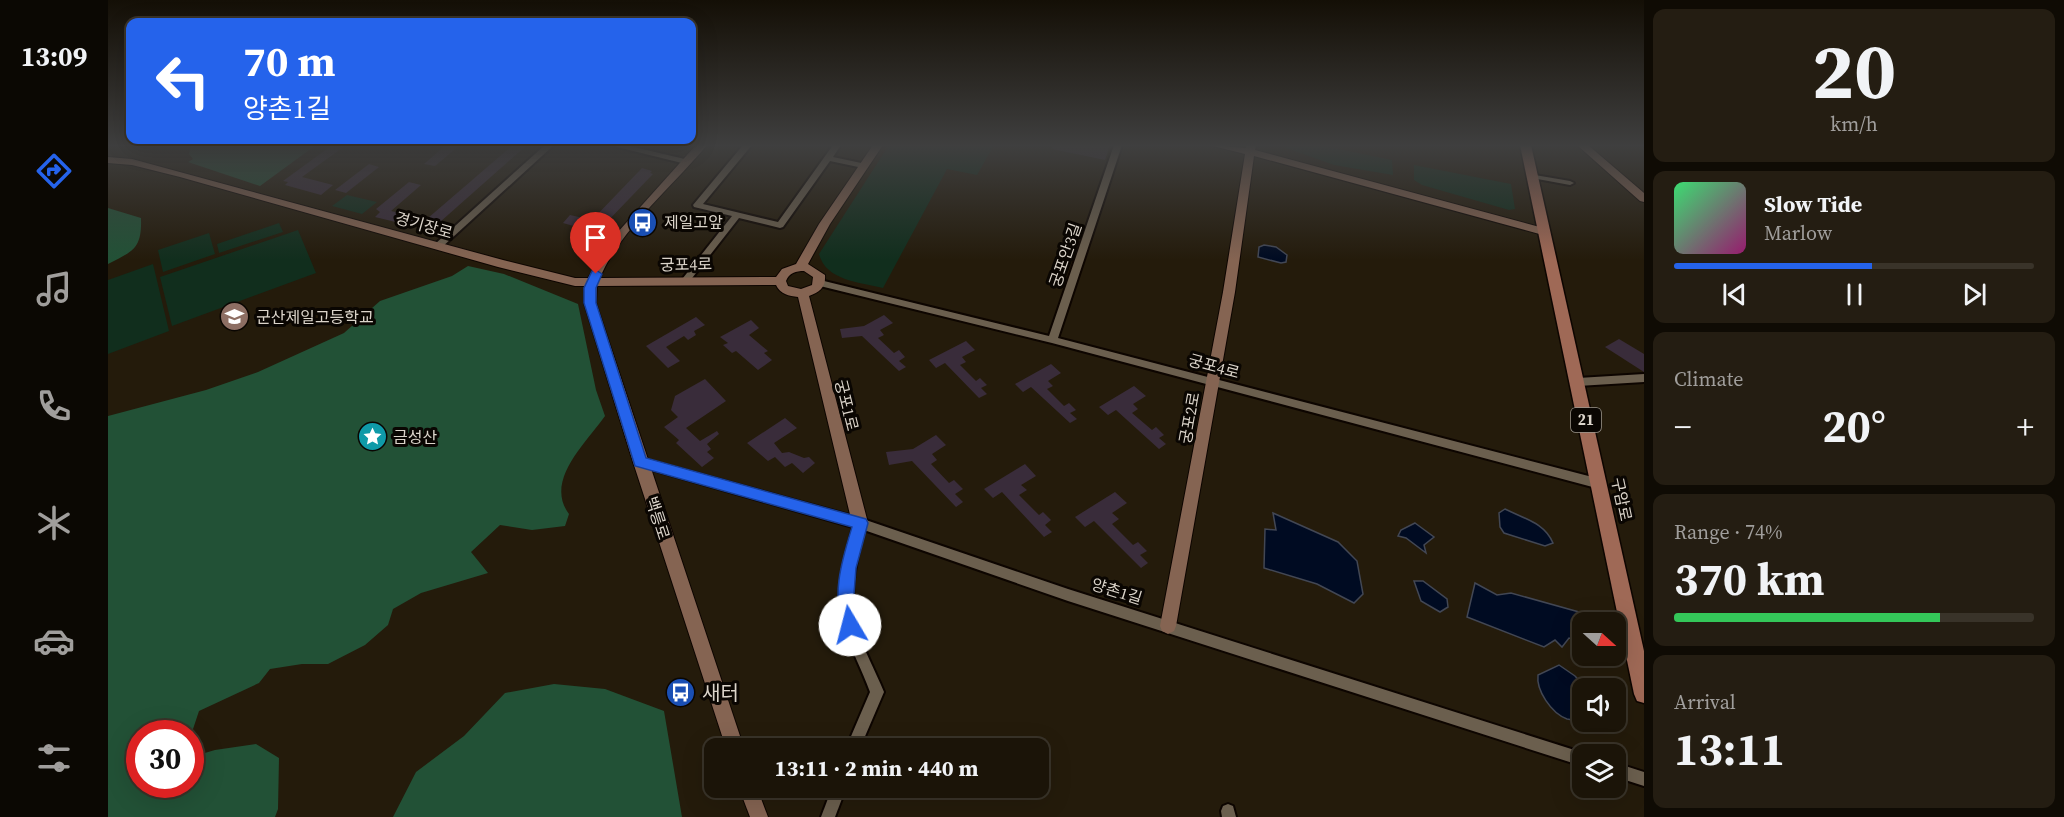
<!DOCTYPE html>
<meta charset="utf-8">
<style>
body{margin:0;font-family:"Source Serif 4","Noto Sans KR",serif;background:#241d12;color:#f1f3f6;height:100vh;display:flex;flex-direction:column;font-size:22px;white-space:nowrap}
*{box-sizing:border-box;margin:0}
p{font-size:20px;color:#a09e9c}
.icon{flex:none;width:33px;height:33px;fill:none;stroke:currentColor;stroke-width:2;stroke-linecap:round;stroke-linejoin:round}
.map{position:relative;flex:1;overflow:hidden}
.drawer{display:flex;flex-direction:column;gap:9px;padding:9px;background:#0f0b04;width:420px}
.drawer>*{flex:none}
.guide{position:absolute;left:18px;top:18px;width:570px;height:126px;border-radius:12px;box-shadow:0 6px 24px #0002,0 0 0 2px #393329;background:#2563eb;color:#fff;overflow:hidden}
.needle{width:39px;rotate:111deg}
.tools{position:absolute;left:1464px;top:612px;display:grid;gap:12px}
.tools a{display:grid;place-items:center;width:54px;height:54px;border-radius:12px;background:#1b1408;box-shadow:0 6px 24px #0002,0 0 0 2px #393329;font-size:30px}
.speed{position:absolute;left:18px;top:720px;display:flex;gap:12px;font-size:30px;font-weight:700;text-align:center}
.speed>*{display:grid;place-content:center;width:78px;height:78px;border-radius:50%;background:#1b1408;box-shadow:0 6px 24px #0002,0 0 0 2px #393329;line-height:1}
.speed .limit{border:9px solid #d22;background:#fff;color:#111}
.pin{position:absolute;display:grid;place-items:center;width:51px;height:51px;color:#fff;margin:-62px -26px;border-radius:50% 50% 50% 0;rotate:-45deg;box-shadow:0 0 6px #0007}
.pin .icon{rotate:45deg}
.me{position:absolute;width:66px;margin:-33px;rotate:352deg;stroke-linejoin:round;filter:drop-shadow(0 0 4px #0008)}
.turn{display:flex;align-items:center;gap:21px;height:126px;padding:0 18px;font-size:27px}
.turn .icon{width:78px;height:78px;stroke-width:2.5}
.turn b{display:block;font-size:42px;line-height:51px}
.big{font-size:45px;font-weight:700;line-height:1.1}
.drawer .tile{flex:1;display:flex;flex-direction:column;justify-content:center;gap:9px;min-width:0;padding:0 21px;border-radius:12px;background:#241d12}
.drawer .dial{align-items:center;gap:0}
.dial b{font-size:78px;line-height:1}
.song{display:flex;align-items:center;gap:18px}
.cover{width:72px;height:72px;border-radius:9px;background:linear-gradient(135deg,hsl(140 70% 55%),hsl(320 70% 35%))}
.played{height:6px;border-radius:3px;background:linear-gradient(90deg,#2563eb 55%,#393329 55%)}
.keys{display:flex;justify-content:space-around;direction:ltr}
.heat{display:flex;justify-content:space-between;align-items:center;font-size:33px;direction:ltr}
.charge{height:9px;border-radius:4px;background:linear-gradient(90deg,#34c759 74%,#393329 0)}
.trip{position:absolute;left:596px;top:738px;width:345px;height:60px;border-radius:12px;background:#1b1408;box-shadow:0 6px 24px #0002,0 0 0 2px #393329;font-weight:700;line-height:60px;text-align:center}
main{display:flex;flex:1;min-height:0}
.tab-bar{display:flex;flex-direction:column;width:108px;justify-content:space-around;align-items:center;background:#0b0803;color:#a09e9c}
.tab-bar .icon{width:42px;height:42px}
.tab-bar .current{color:#2563eb}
.tab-bar b{font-size:27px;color:#f1f3f6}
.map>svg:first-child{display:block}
</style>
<main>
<nav class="tab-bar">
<b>13:09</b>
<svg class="icon current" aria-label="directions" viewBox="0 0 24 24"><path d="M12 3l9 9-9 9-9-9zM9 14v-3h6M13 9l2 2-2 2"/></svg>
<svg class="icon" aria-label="music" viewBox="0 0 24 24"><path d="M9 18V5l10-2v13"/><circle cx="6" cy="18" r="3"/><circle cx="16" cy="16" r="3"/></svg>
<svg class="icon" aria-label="phone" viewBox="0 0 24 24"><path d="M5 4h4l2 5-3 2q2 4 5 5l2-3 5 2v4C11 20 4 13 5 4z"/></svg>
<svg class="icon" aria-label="climate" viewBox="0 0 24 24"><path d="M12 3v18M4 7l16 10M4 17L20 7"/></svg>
<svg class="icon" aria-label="car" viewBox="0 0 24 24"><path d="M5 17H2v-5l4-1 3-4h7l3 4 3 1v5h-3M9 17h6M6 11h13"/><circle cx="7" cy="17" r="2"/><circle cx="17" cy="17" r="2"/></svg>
<svg class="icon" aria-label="filters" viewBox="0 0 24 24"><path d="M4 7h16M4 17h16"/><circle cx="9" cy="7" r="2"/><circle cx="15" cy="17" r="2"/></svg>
</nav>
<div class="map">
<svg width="1536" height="817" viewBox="0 0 1536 817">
<rect width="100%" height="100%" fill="#241b0b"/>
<g fill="#112e1d">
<path d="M781,145H886L869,175L839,169L775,288C752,282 718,281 711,254Z"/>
<path d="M1170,145H1211L1284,160L1285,175L1226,165Z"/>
<path d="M1306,165L1403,184L1407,209L1401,210L1314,185L1306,180Z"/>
<path d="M239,195L269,202L254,214L224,206Z"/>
<path d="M171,223L175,232L111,253L109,244Z"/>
<path d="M190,230L208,273L64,326L52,277Z"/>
<path d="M101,233L107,254L55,272L50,250Z"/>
<path d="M45,264L61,331L0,354V280Z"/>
</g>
<g fill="#225136">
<path d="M83,145H208L152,186L80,162L85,159L81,154Z"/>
<path d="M0,208L33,218C34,249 25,251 0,264Z"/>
<path d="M360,266L396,274L470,304L488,390L497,416C478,443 436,481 461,514L457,526L424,530L392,525L363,552L380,573L313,593L285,609L280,625L257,645L220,664H194L162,669L151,683L91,711L83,735L32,734V784H82L83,757L107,750L148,744L171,758L170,809L167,817H0V416L98,390L150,372L236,333L272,301L344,276Z"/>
<path d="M446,684L497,689L556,711L574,817H285L308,772L356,736L397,693Z"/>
</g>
<g fill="#000b22" stroke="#424754" stroke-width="1.5">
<path d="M1156,245L1168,247L1179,255L1178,262L1173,263L1150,257L1151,247Z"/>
<path d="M1397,509C1416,519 1436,522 1445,543L1437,546L1396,533L1392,527L1391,513Z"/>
<path d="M1165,513L1230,542L1249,561L1255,594L1246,603L1209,584L1156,568L1157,529L1168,530Z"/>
<path d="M1307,523L1326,537L1316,545L1318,553L1298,538L1290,536L1293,530Z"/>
<path d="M1306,581H1315L1339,599L1340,607L1332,612L1313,601Z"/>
<path d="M1367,583L1389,595L1403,593L1471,612L1485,622H1474V641L1461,638L1454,647L1447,640L1436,647L1359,617Z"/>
<path d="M1451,665L1467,676L1478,688H1474V721C1469,720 1463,720 1459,719C1443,713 1428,690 1430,675Z"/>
</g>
<g fill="#392c3a">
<path d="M338,145H352L327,166L316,164Z"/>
<path d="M405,145H419L332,222L320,218Z"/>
<path d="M945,145H1002L997,160L944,149Z"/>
<path d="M223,146L234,148L194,177L225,185L213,195L177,185L180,182L175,181Z"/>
<path d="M261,164L271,167L238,193L227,190Z"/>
<path d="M534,168L544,171L542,173L545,174L495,226L483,223L476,229L455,223L462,215L484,220Z"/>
<path d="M301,182L313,185L283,211L313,218L304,226L267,217L272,212L268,209Z"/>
<path d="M776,315L785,323L772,330L776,335L770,338L786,353L791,350L797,357L791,361L798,367L791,371L754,336L734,338L732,329L756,326Z"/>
<path d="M588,317L597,325L586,331L588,335L580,340L576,336L558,347L572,361L560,368L538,346Z"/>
<path d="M643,320L651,328L641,335L660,351L656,353L664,360L650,370L628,351L624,353L615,345L620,343L612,337Z"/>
<path d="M1511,339L1536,354V372L1497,347Z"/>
<path d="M858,341L867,350L854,357L858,362L852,365L868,381L872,378L879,385L873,388L879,394L871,398L837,363L828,368L821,360Z"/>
<path d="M943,364L953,373L940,381L945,386L939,389L956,406L961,403L968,410L962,413L969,419L962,423L923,387L915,392L907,384Z"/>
<path d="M597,379L618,401L578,428L592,441L609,431L611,434L599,444L603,449L599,452L606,458L594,467L568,443L571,440L556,427L570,417L563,410L567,396Z"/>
<path d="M1026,386L1038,396L1025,404L1030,409L1024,413L1044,430L1048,427L1056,435L1051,438L1058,444L1051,449L1008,410L1000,415L991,407Z"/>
<path d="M677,418L689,428L666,443L674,453L681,452L696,458L701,457L707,463L695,473L684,463L677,467L667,457L660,461L639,443Z"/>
<path d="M828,435L838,445L824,454L829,460L823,464L841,483L846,480L855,489L847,494L855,502L848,507L804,461L781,465L778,452L805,449Z"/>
<path d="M917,464L928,476L913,485L919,490L911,495L931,515L935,512L943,520L937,525L944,532L936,537L894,492L885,498L876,489Z"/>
<path d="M1007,492L1019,503L1004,513L1011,519L1004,524L1025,545L1030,542L1039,551L1032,555L1040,563L1033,568L986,521L977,527L967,517Z"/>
</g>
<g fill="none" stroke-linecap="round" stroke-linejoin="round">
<defs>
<g id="street">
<path d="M437,145H446L333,248H327V244Z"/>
<path d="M501,145H517L581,160L582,162L578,164Z"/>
<path d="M635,145H644L595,204L670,222L725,145H733L725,157L758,164L759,166L755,168L722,161L675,227L672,228L631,218L581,282H575L573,280L575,278L624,216L586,207L585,205Z"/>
<path d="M1006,145H1014L950,338L1492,479L1496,481L1498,484L1496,487L1492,489L944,343L712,286L707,283L712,280L941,336Z"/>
<path d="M1421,174L1462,181L1466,183L1462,185L1424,178L1420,176Z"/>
<path d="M1536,374V382L1470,386L1465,382L1470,378Z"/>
<path d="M532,458L752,518L960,589L1479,754H1474V766L960,601L756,530C748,562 740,594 749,627C755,649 767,670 776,692L752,748H738L762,692C754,670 743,650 736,627C727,593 736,560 745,527L528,465L526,462L528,459Z"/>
<path d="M1508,763L1536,772V786L1508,777Z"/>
<path d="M724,788H738L727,817H713Z"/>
<path d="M1120,804L1125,806L1128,817H1114L1113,811L1115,806Z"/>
</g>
<g id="secondary">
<path d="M588,145H599C567,184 510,232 492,278L668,277L674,269L688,264L711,224L765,145H775L722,224L700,264L717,275C718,287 712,292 701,296L760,523L757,528L752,529L747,528L744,523L690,297C681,296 672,294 668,285L489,286L488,303L636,748H618L525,462L476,303L477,286H467L390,267L72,177L24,165L0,163V157L24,159L395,260L467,278H480L509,233ZM696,271L705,277L704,285L693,289L680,286L678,281C681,273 688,271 696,271Z"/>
<path d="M1101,145L1138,148V145H1148L1147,150L1439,229L1441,231L1435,235L1146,156L1127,292L1068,626L1066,631L1060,634L1054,631L1052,626L1115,292L1137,154Z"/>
<path d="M1469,145H1480L1536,193V202L1532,201Z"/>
<path d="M631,788H649L660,817H642Z"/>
</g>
<path id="primary" d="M1412,145H1423L1536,651V703L1529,701L1526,694Z"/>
</defs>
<use href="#street" stroke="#0d0500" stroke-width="4"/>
<use href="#secondary" stroke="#0d0500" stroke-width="2"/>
<use href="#primary" stroke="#0d0500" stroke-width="3"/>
<use href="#street" fill="#6b5f4e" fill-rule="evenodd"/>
<use href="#secondary" fill="#856452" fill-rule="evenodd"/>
<use href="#primary" fill="#9f6956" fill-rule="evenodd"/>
</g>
<linearGradient id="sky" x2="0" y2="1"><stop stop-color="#140f06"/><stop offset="0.56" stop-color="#3f3f3f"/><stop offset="1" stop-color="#3f3f3f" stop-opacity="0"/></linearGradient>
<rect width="1536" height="260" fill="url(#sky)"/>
<path fill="#2563eb" stroke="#184099" stroke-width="1.5" d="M488,270L494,274L488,288V303L538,458L758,519L760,523L748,568L746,594L751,625L748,630L742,633L737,630C722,598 734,560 744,527L527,466L476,303V288L484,271Z"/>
<defs>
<symbol id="bus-disc" viewBox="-11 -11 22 22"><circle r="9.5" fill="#1a4fb4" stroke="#0a0602"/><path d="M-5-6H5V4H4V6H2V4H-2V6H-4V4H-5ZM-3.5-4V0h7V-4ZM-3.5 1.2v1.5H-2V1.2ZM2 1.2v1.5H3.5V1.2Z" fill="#fff"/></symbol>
<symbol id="school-disc" viewBox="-11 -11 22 22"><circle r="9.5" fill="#8d6e63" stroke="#0a0602"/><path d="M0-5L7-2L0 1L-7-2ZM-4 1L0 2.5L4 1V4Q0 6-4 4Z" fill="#fff"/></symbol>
<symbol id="sight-disc" viewBox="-11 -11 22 22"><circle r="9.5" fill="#0f9aa8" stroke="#0a0602"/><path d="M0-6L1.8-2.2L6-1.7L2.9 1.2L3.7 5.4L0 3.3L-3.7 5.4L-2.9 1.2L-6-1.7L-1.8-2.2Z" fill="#fff"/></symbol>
</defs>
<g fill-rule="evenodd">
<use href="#bus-disc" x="518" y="206" width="33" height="33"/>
<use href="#school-disc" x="110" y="300" width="33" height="33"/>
<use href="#sight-disc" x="248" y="420" width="33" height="33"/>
<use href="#bus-disc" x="556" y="676" width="33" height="33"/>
</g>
<g text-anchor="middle" stroke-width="6" stroke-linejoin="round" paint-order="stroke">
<rect fill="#0a0602" stroke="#9c968e" stroke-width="1.5" x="1463" y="408" width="30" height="24" rx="4.5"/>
<g font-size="15" font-weight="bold" fill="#dbd4ca">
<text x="1478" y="425">21</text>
</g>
<g font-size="16" fill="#dbd4ca" stroke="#0a0602" text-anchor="start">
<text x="556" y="228">제일고앞</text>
<text x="148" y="323">군산제일고등학교</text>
<text x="285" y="443">금성산</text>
</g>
<g font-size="16" fill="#dbd4ca" stroke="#0a0602">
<text transform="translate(316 225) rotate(16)" y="6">경기장로</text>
<text transform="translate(957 255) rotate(-71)" y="6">궁포안3길</text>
<text transform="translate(578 264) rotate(-1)" y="6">궁포4로</text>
<text transform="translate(1106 366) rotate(15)" y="6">궁포4로</text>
<text transform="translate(739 405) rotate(76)" y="6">궁포1로</text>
<text transform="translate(1081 418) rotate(-80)" y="6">궁포2로</text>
<text transform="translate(1514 499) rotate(78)" y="6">구암로</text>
<text transform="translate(550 518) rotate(72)" y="6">백릉로</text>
<text transform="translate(1009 591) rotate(17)" y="6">양촌1길</text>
</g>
<g font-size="20" fill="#dbd4ca" stroke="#0a0602" text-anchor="start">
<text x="594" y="700">새터</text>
</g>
</g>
</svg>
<div class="tools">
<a><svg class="needle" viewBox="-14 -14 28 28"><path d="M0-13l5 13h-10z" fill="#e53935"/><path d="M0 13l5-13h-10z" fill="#a09e9c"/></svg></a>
<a><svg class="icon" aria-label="sound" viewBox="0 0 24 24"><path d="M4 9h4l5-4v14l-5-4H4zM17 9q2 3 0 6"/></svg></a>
<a><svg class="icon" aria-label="layers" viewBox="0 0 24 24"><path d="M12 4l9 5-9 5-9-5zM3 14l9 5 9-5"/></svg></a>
</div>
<div class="speed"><div class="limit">30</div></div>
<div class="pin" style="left:488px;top:274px;background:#d93025"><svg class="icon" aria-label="arrive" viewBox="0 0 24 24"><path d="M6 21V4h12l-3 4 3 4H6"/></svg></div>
<svg class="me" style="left:742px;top:625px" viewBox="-20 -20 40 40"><circle r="19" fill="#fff"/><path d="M0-13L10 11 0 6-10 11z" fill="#2563eb"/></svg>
<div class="trip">13:11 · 2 min · 440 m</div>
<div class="guide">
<div class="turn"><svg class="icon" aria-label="left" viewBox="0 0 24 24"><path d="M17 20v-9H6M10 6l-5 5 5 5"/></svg><div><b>70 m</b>양촌1길</div></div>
</div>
</div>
<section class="drawer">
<div class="tile dial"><b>20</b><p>km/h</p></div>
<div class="tile">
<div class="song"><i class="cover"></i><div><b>Slow Tide</b><p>Marlow</p></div></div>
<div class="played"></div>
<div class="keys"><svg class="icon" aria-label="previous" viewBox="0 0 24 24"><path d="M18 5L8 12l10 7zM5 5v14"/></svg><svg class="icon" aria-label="pause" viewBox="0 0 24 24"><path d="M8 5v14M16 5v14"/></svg><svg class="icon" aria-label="next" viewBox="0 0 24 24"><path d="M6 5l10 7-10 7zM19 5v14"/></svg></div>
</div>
<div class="tile"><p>Climate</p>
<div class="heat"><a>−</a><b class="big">20°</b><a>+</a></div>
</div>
<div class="tile"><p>Range · 74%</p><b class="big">370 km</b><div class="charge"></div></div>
<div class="tile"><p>Arrival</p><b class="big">13:11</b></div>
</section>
</main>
